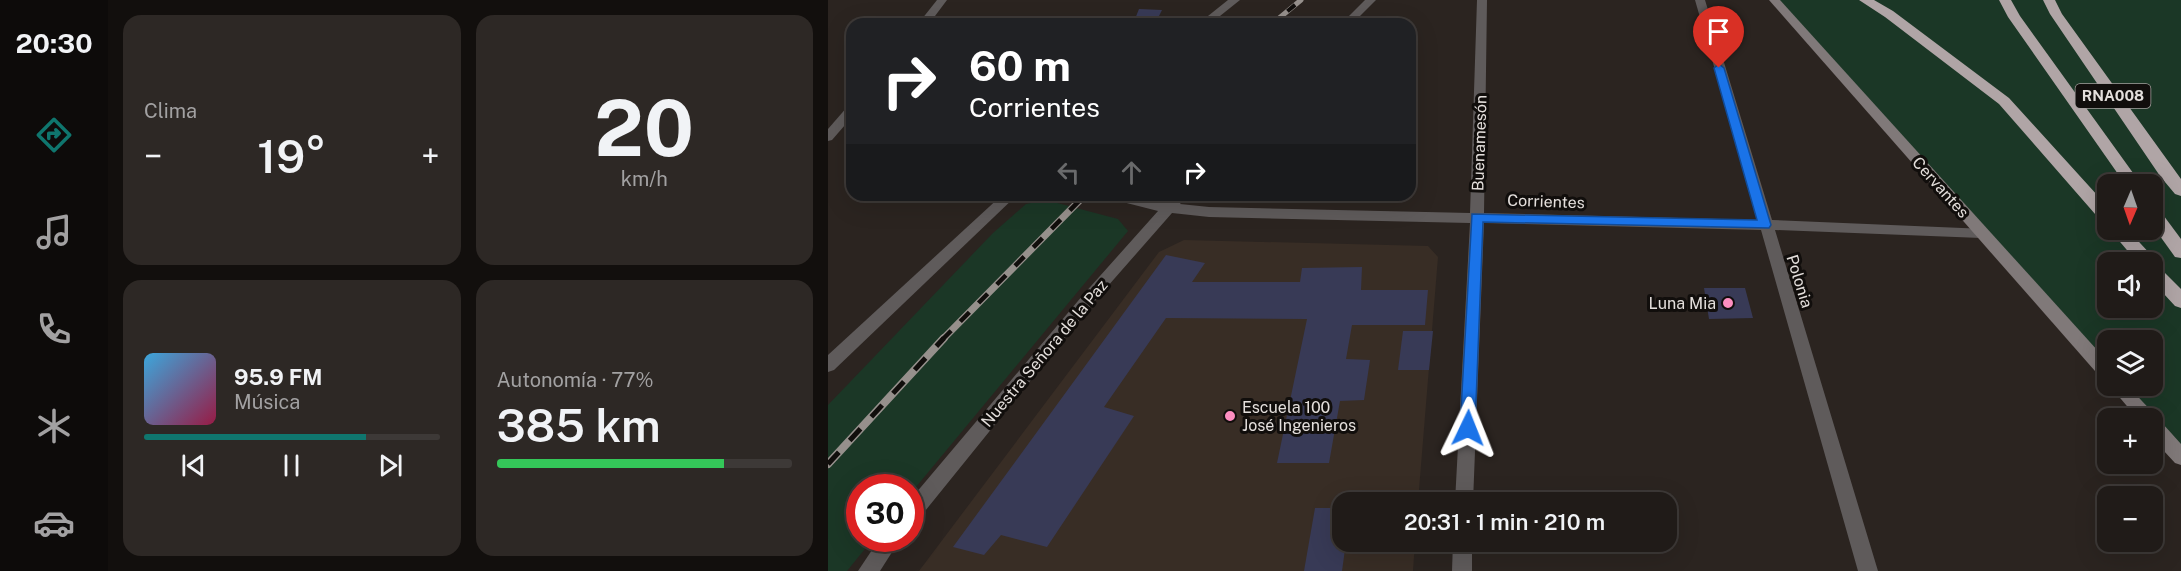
<!DOCTYPE html>
<html lang="es">
<meta charset="utf-8">
<style>
body{margin:0;font-family:"Public Sans",sans-serif;background:#2d2825;color:#f1f3f6;height:100vh;display:flex;flex-direction:column;font-size:22px;white-space:nowrap}
*{box-sizing:border-box;margin:0}
p{font-size:20px;color:#a2a1a2}
.icon{flex:none;width:33px;height:33px;fill:none;stroke:currentColor;stroke-width:2;stroke-linecap:round;stroke-linejoin:round}
.map{position:relative;flex:1;overflow:hidden}
.drawer{display:flex;flex-direction:column;gap:15px;padding:15px;background:#120f0d;width:720px}
.drawer>*{flex:none}
.top-card{position:absolute;left:18px;top:18px;width:570px;height:183px;border-radius:18px;box-shadow:0 6px 24px #0002,0 0 0 2px #3d3937;background:#202124;color:#fff;overflow:hidden}
.needle{width:39px;rotate:182deg}
.buttons{position:absolute;left:1269px;top:174px;display:grid;gap:12px}
.buttons a{display:grid;place-items:center;width:66px;height:66px;border-radius:12px;background:#201b18;box-shadow:0 6px 24px #0002,0 0 0 2px #3d3937;font-size:30px}
.speed{position:absolute;left:18px;top:474px;display:flex;gap:12px;font-size:30px;font-weight:700;text-align:center}
.speed>*{display:grid;place-content:center;width:78px;height:78px;border-radius:50%;background:#201b18;box-shadow:0 6px 24px #0002,0 0 0 2px #3d3937;line-height:1}
.speed .limit{border:9px solid #d22;background:#fff;color:#111}
.pin{position:absolute;display:grid;place-items:center;width:51px;height:51px;color:#fff;margin:-62px -26px;border-radius:50% 50% 50% 0;rotate:-45deg;box-shadow:0 0 6px #0007}
.pin .icon{rotate:45deg}
.me{position:absolute;width:66px;margin:-33px;rotate:2deg;stroke-linejoin:round;filter:drop-shadow(0 0 4px #0008)}
.turn{display:flex;align-items:center;gap:21px;height:126px;padding:0 24px;font-size:27px}
.turn .icon{width:78px;height:78px;stroke-width:2.5}
.turn b{display:block;font-size:42px;line-height:51px}
.lanes{display:flex;align-items:center;height:57px;padding:0 24px;background:#0003;justify-content:center;gap:30px;direction:ltr}
.lanes .off{opacity:.35}
.big{font-size:45px;font-weight:600;line-height:1.1}
.drawer .card{flex:1;display:flex;flex-direction:column;justify-content:center;gap:9px;min-width:0;padding:0 21px;border-radius:18px;background:#2d2825}
.drawer .dial{align-items:center;gap:0}
.dial b{font-size:78px;line-height:1}
.song{display:flex;align-items:center;gap:18px}
.cover{width:72px;height:72px;border-radius:9px;background:linear-gradient(135deg,hsl(200 70% 55%),hsl(340 70% 35%))}
.played{height:6px;border-radius:3px;background:linear-gradient(90deg,#0f766e 75%,#3d3937 75%)}
.keys{display:flex;justify-content:space-around;direction:ltr}
.heat{display:flex;justify-content:space-between;align-items:center;font-size:33px;direction:ltr}
.charge{height:9px;border-radius:4px;background:linear-gradient(90deg,#34c759 77%,#3d3937 0)}
.drawer .tiles{flex:1;display:grid;gap:15px;grid-template-columns:repeat(2,1fr)}
.trip{position:absolute;left:504px;top:492px;width:345px;height:60px;border-radius:18px;background:#201b18;box-shadow:0 6px 24px #0002,0 0 0 2px #3d3937;font-weight:600;line-height:60px;text-align:center}
main{display:flex;flex:1;min-height:0}
.menu{display:flex;flex-direction:column;width:108px;justify-content:space-around;align-items:center;background:#0d0b0a;color:#a2a1a2}
.menu .icon{width:42px;height:42px}
.menu .on{color:#0f766e}
.menu b{font-size:27px;color:#f1f3f6}
.map>svg:first-child{display:block}
</style>
<main>
<nav class="menu">
<b>20:30</b>
<svg class="icon on" aria-label="directions" viewBox="0 0 24 24"><path d="M12 3l9 9-9 9-9-9zM9 14v-3h6M13 9l2 2-2 2"/></svg>
<svg class="icon" aria-label="music" viewBox="0 0 24 24"><path d="M9 18V5l10-2v13"/><circle cx="6" cy="18" r="3"/><circle cx="16" cy="16" r="3"/></svg>
<svg class="icon" aria-label="phone" viewBox="0 0 24 24"><path d="M5 4h4l2 5-3 2q2 4 5 5l2-3 5 2v4C11 20 4 13 5 4z"/></svg>
<svg class="icon" aria-label="climate" viewBox="0 0 24 24"><path d="M12 3v18M4 7l16 10M4 17L20 7"/></svg>
<svg class="icon" aria-label="car" viewBox="0 0 24 24"><path d="M5 17H2v-5l4-1 3-4h7l3 4 3 1v5h-3M9 17h6M6 11h13"/><circle cx="7" cy="17" r="2"/><circle cx="17" cy="17" r="2"/></svg>
</nav>
<section class="drawer">
<div class="tiles">
<div class="card"><p>Clima</p>
<div class="heat"><a>−</a><b class="big">19°</b><a>+</a></div>
</div>
<div class="card dial"><b>20</b><p>km/h</p></div>
<div class="card">
<div class="song"><i class="cover"></i><div><b>95.9 FM</b><p>Música</p></div></div>
<div class="played"></div>
<div class="keys"><svg class="icon" aria-label="previous" viewBox="0 0 24 24"><path d="M18 5L8 12l10 7zM5 5v14"/></svg><svg class="icon" aria-label="pause" viewBox="0 0 24 24"><path d="M8 5v14M16 5v14"/></svg><svg class="icon" aria-label="next" viewBox="0 0 24 24"><path d="M6 5l10 7-10 7zM19 5v14"/></svg></div>
</div>
<div class="card"><p>Autonomía · 77%</p><b class="big">385 km</b><div class="charge"></div></div>
</div>
</section>
<div class="map">
<svg width="1353" height="571" viewBox="0 0 1353 571">
<rect width="100%" height="100%" fill="#2b2420"/>
<path fill="#382d25" d="M356,240L600,246L610,257L590,502H514V542H587L585,571H91L331,252Z"/>
<g fill="#1b3726" fill-rule="evenodd">
<path d="M946,0H1353V457L1324,418H1319L1290,386H1324V340H1280L1279,374ZM1280,184H1324V230H1280ZM1280,262H1324V308H1280Z"/>
<path d="M218,200L290,219L300,231L83,493L82,488H32V538L45,539L19,571H0V405L165,233L198,204Z"/>
</g>
<g fill="#383a56">
<path d="M311,9L334,10L328,22L305,24Z"/>
<path d="M338,255L377,263L364,282H472L474,268L534,267L533,290H600L597,325H524L518,359L542,360L536,400L512,401L501,463H449L479,319L338,318L276,407L306,416L219,547L173,535L156,555L125,547Z"/>
<path d="M876,288H917L925,318L881,319Z"/>
<path d="M575,331H605L601,370H570Z"/>
<path d="M487,508H514V542H518L514,571H476Z"/>
</g>
<g fill="none" stroke-linecap="round" stroke-linejoin="round">
<g fill="#5f5b5b" fill-rule="evenodd">
<path d="M109,0H119L101,24H90Z"/>
<path d="M537,0H548L524,24H513Z"/>
<path d="M649,0H659L656,213L930,220L867,0H877L944,220L1158,229L1160,233L1158,237L1153,238L947,230L1050,571H1030L933,230L656,223L645,502H627L642,223L381,217L344,213L265,303L89,521L82,524V500L255,295L330,211L279,198L277,195H305L337,203L344,195H359L352,204L381,207L642,213Z"/>
<path d="M24,105V117L4,140L0,141V129L20,106Z"/>
<path d="M52,538H73L52,571H30Z"/>
<path d="M625,542H644V571H624Z"/>
</g>
<g fill="#5f5b5b" fill-rule="evenodd">
<path d="M400,0H412L382,24H370Z"/>
<path d="M174,195H189L6,370L0,372V355Z"/>
</g>
<g fill="#807979" fill-rule="evenodd">
<path d="M941,0H952L1280,362V381L1274,379Z"/>
<path d="M1282,386H1300C1319,406 1335,424 1353,444V465L1347,463L1324,438V418H1309Z"/>
</g>
<g fill="#b0a5a6" fill-rule="evenodd">
<path d="M1031,0H1046L1065,11L1181,98L1280,207V224L1274,222L1171,104L1057,17Z"/>
<path d="M1171,0H1183L1192,16L1313,184H1297L1180,17Z"/>
<path d="M1215,0H1227L1234,14L1353,179V196L1347,194L1332,176L1222,14Z"/>
<path d="M1324,206L1330,208L1353,239V258L1347,257L1324,225Z"/>
<path d="M1282,230H1300L1325,257L1327,263L1353,289V308L1347,306L1324,281V262H1309Z"/>
</g>
<defs>
<path id="rail-far2" d="M444,24L473,0"/>
<path id="rail-far1" d="M114,340L257,195"/>
<path id="rail" d="M0,464L116,338"/>
</defs>
<use href="#rail-far2" stroke="#96908c" stroke-width="5"/>
<use href="#rail-far1" stroke="#96908c" stroke-width="7"/>
<use href="#rail" stroke="#96908c" stroke-width="8"/>
<use href="#rail-far2" stroke="#110e0c" stroke-width="4" stroke-dasharray="10" stroke-linecap="butt"/>
<use href="#rail-far1" stroke="#110e0c" stroke-width="4.5" stroke-dasharray="13" stroke-linecap="butt"/>
<use href="#rail" stroke="#110e0c" stroke-width="5" stroke-dasharray="16" stroke-linecap="butt"/>
</g>
<path fill="#1a73e8" stroke="#114b97" stroke-width="1.5" d="M891,64L896,68L943,225L941,228L655,222L647,428L645,432L640,435L634,432L632,428L644,214L929,220L886,68Z"/>
<g fill="#fd8ec0" stroke="#110e0c" stroke-width="2">
<circle cx="900" cy="303" r="6"/>
<circle cx="402" cy="416" r="6"/>
</g>
<g text-anchor="middle" stroke-width="6" stroke-linejoin="round" paint-order="stroke">
<rect fill="#110e0c" stroke="#a5a09e" stroke-width="1.5" x="1247.5" y="84" width="75" height="24" rx="4.5"/>
<g font-size="15" font-weight="bold" fill="#e4dfdc">
<text x="1285" y="101">RNA008</text>
</g>
<g font-size="16" fill="#e4dfdc" stroke="#110e0c">
<text transform="translate(651 143) rotate(-88)" y="6">Buenamesón</text>
<text transform="translate(1113 187) rotate(48)" y="6">Cervantes</text>
<text transform="translate(718 201) rotate(2)" y="6">Corrientes</text>
<text transform="translate(972 281) rotate(73)" y="6">Polonia</text>
<text transform="translate(216 353) rotate(-50)" y="6">Nuestra Señora de la Paz</text>
</g>
<g font-size="16" fill="#e4dfdc" stroke="#110e0c" text-anchor="end">
<text x="888" y="309">Luna Mia</text>
<text x="414" y="413" text-anchor="start">Escuela 100<tspan x="414" dy="18">José Ingenieros</tspan></text>
</g>
</g>
</svg>
<div class="buttons">
<a><svg class="needle" viewBox="-14 -14 28 28"><path d="M0-13l5 13h-10z" fill="#e53935"/><path d="M0 13l5-13h-10z" fill="#a2a1a2"/></svg></a>
<a><svg class="icon" aria-label="sound" viewBox="0 0 24 24"><path d="M4 9h4l5-4v14l-5-4H4zM17 9q2 3 0 6"/></svg></a>
<a><svg class="icon" aria-label="layers" viewBox="0 0 24 24"><path d="M12 4l9 5-9 5-9-5zM3 14l9 5 9-5"/></svg></a>
<a>+</a>
<a>−</a>
</div>
<div class="speed"><div class="limit">30</div></div>
<div class="pin" style="left:891px;top:68px;background:#d93025"><svg class="icon" aria-label="arrive" viewBox="0 0 24 24"><path d="M6 21V4h12l-3 4 3 4H6"/></svg></div>
<svg class="me" style="left:640px;top:428px" viewBox="-20 -20 40 40"><path d="M0-17L14 15 0 8-14 15z" fill="#1a73e8" stroke="#fff" stroke-width="4"/></svg>
<div class="trip">20:31 · 1 min · 210 m</div>
<div class="top-card">
<div class="turn"><svg class="icon" aria-label="right" viewBox="0 0 24 24"><path d="M7 20v-9h11M14 6l5 5-5 5"/></svg><div><b>60 m</b>Corrientes</div></div>
<div class="lanes"><svg class="icon off" aria-label="left" viewBox="0 0 24 24"><path d="M17 20v-9H6M10 6l-5 5 5 5"/></svg><svg class="icon off" aria-label="ahead" viewBox="0 0 24 24"><path d="M12 20V5M6 11l6-6 6 6"/></svg><svg class="icon" aria-label="right" viewBox="0 0 24 24"><path d="M7 20v-9h11M14 6l5 5-5 5"/></svg></div>
</div>
</div>
</main>
